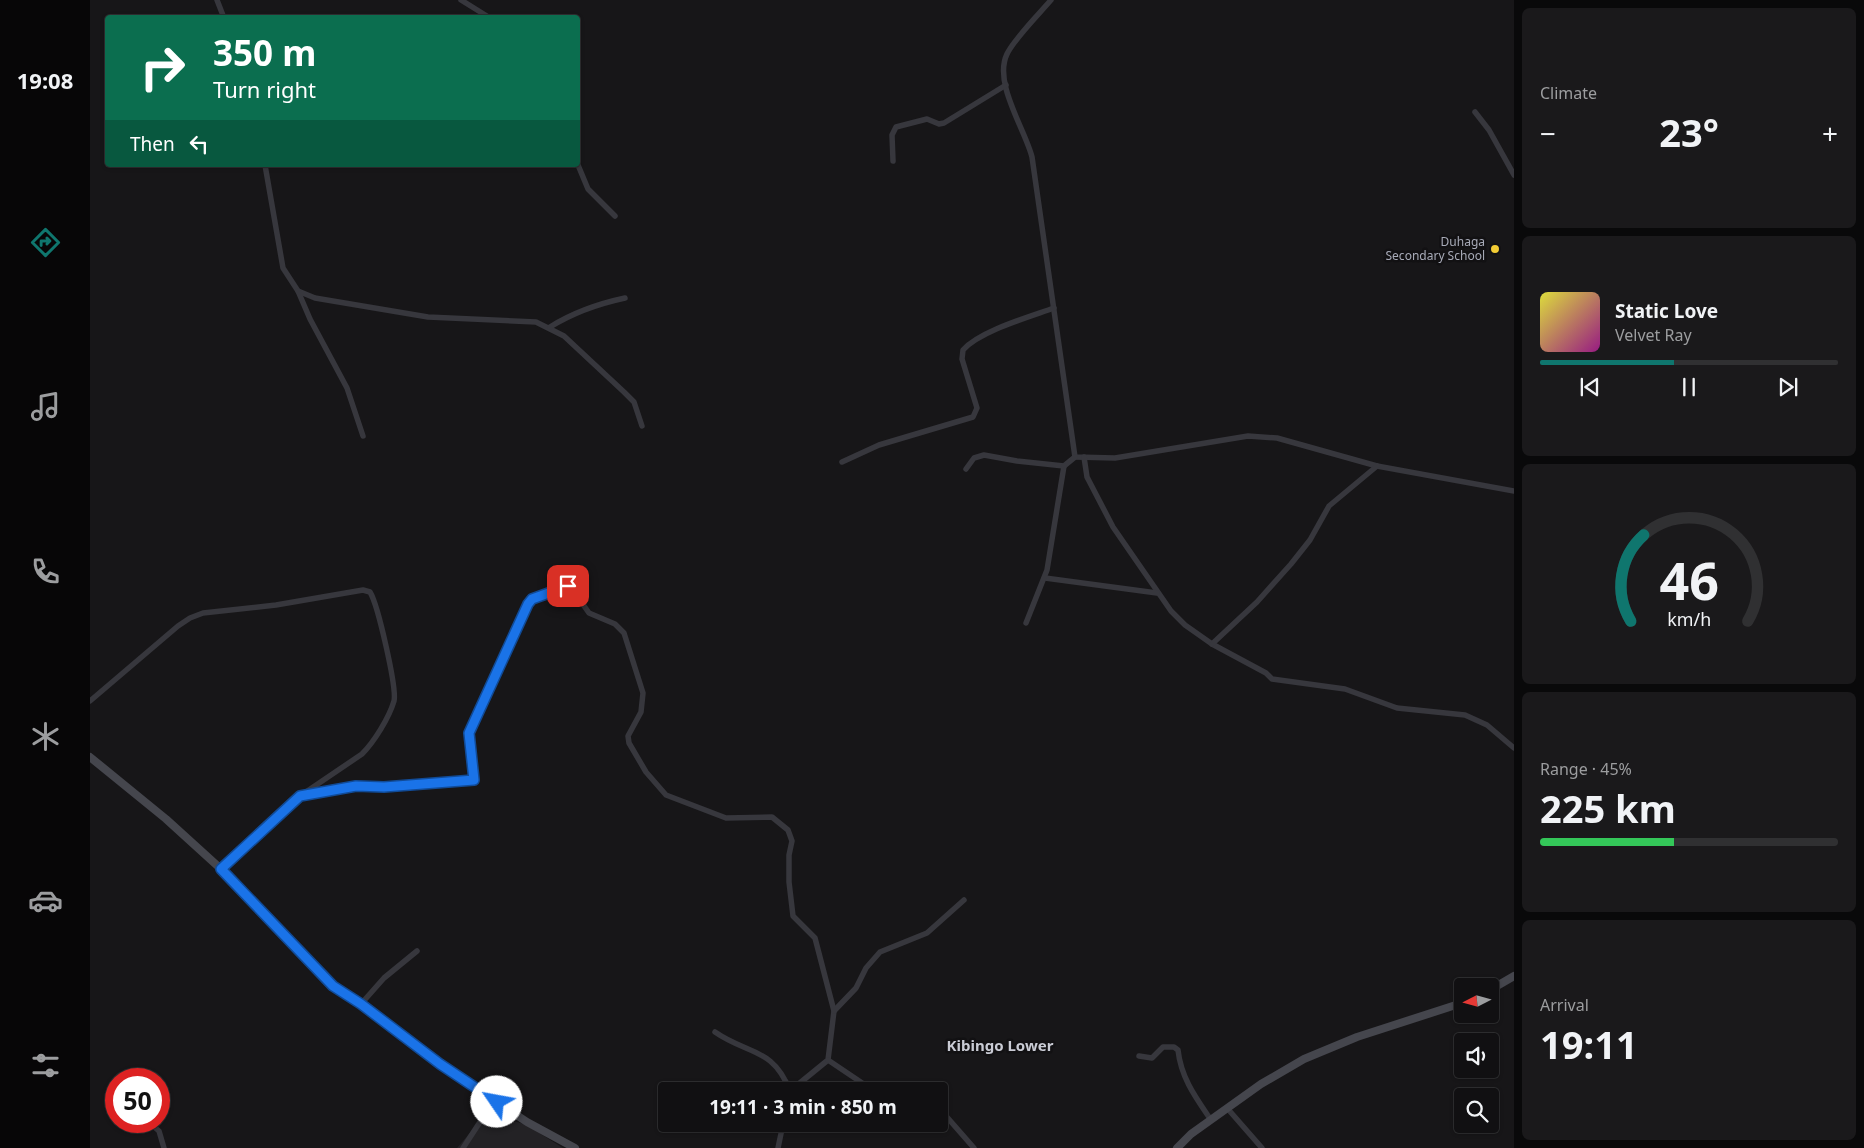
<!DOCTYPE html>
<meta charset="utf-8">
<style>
body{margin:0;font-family:"Noto Sans",sans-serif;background:#1a191b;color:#f1f3f6;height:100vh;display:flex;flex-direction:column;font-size:19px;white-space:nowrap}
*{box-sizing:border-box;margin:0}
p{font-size:16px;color:#9c9d9f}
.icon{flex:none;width:28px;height:28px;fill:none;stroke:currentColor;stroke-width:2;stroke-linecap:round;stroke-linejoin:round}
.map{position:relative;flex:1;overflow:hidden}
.panel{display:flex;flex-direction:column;gap:8px;padding:8px;background:#09090a;width:350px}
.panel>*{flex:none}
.banner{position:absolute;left:15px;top:15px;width:475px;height:152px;border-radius:5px;box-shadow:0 1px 4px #0004,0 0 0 1px #303032;background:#0b6e4f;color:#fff;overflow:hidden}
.needle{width:32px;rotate:264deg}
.tools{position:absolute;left:1364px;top:978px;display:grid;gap:10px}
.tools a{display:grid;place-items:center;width:45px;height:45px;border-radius:5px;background:#111012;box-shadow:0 1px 4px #0004,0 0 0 1px #303032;font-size:25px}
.speed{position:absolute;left:15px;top:1068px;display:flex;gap:10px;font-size:25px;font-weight:700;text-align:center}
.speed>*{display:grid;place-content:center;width:65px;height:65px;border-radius:50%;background:#111012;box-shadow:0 1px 4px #0004,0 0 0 1px #303032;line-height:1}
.speed .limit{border:8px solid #d22;background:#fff;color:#111}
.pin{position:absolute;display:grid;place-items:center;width:42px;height:42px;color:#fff;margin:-21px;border-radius:10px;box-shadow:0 2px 8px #0006}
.me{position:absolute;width:55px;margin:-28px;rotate:303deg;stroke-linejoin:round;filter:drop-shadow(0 0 4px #0008)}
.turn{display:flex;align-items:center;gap:18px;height:105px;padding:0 25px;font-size:22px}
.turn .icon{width:65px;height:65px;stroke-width:2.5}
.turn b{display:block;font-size:35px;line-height:42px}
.then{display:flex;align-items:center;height:48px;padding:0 25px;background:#0003;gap:10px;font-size:19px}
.big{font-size:38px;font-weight:700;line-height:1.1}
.panel .tile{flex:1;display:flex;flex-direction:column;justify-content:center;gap:8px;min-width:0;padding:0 18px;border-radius:8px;background:#1a191b}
.panel .dial{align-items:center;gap:0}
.dial svg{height:130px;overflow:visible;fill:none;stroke:#303032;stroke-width:7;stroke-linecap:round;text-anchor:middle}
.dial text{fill:#f1f3f6;stroke:none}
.song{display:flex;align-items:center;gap:15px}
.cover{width:60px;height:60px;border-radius:8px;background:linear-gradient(135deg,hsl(60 70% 55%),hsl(310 70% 35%))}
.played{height:5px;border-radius:2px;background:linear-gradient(90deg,#0f766e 45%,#303032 45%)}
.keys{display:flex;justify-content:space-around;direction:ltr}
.heat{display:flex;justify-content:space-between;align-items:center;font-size:28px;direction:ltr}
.charge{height:8px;border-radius:4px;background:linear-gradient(90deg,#34c759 45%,#303032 0)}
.trip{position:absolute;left:568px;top:1082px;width:290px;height:50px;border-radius:5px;background:#111012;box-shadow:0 1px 4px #0004,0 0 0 1px #303032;font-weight:700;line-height:50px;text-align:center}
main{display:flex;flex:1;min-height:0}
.menu{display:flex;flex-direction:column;width:90px;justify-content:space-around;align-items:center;background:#070607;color:#9c9d9f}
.menu .icon{width:35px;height:35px}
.menu .active{color:#0f766e}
.menu b{font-size:22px;color:#f1f3f6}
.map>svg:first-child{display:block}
</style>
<main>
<nav class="menu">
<b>19:08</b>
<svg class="icon active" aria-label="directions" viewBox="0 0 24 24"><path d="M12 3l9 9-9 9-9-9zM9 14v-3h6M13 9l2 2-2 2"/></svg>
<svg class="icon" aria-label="music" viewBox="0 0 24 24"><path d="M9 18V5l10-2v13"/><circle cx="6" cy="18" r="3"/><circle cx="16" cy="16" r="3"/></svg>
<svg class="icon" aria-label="phone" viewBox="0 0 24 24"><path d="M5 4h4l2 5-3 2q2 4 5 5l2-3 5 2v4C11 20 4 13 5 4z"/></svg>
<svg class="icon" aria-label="climate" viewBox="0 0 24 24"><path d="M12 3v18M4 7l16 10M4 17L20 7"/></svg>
<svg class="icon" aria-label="car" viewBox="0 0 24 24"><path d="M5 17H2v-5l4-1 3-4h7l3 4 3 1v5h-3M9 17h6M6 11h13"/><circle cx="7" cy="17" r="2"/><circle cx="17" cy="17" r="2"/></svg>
<svg class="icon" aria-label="filters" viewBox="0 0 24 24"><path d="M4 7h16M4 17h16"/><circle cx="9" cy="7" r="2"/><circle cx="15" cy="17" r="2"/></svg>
</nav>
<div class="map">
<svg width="1424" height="1148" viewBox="0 0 1424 1148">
<rect width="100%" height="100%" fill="#171618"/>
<path fill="#232225" d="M396,1114L435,1124L473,1148H367Z"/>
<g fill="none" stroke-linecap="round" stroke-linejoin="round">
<g stroke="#37373d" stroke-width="5.5">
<path d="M127,0L134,18"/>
<path d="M371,0L400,18"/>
<path d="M961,0C949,14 924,39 917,54C903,83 935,129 942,157L985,457L1025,458L1158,436L1187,438L1287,466L1424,491"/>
<path d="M1385,112L1399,130L1424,175"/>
<path d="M803,161L802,135L806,127L837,119L849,124L854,123L916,85"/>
<path d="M175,165L193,268L208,291L225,298L338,317L446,322L474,336L534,392L544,402L552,426"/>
<path d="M488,165L498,189L525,216"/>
<path d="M208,291L220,319L257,388L273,436"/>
<path d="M460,327C484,312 507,304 535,298"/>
<path d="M994,457L997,477L1023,527L1081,611L1095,625L1122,644L1176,673L1182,679L1255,689L1307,708L1375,715L1397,725L1424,748"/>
<path d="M752,462L789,445L883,417L887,408L872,359L873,350C890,331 939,317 964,308"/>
<path d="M876,469L884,458L894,455L927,461L974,466L985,457"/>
<path d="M955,578L1067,593"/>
<path d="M936,623L957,570L974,466"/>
<path d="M1122,644L1167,602L1201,564L1220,540L1239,506L1287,466"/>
<path d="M0,701L88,626L100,618L113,613L186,605L273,590L280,592C288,605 307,688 304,701C299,718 284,742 272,754L210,796L131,869"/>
<path d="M210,796L267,786L295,787L384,780L379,733L438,604C443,595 469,584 480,586L499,613L525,624L534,633L553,693L551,712L538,736L539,743L556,772L576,795L636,818L682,817L698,830L702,841L699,855V882L703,916L725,938L744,1011L738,1060L700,1091"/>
<path d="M271,1004L294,978L327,951"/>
<path d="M744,1011L766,988L776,968L790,952L837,933L874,900"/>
<path d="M625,1032C658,1055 683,1047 700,1091"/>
<path d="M1049,1056L1062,1058L1073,1047H1084L1088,1050C1091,1078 1106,1098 1121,1120"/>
<path d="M738,1060L784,1091"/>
<path d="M25,1093L26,1094"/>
<path d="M849,1108L884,1148"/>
<path d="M1137,1108L1172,1148"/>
<path d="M57,1121L69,1131L74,1148"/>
<path d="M373,1148L390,1122L407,1101"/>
<path d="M688,1148L693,1124"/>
</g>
<g stroke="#45464d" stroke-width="8">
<path d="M0,757L76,819L131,869L243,986L271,1004L350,1064L437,1122L485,1148"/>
<path d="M1400,990L1424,976"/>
<path d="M1087,1148L1101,1134L1171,1084L1214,1059L1267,1037L1372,1003"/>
</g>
</g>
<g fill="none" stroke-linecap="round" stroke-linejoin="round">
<defs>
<path id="route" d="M407,1102L350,1064L271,1004L243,986L131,869L210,796L266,786L294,787L384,780L379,733L438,604L442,599L478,586"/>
</defs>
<use href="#route" stroke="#114b97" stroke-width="12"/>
<use href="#route" stroke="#1a73e8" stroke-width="9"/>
</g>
<circle fill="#f2cc34" stroke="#121113" stroke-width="2" cx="1405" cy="249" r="5"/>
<g text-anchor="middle" stroke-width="5" stroke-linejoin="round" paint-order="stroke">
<g font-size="12" fill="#a8abb8" stroke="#121113" text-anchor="end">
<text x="1395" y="246">Duhaga<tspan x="1395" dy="14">Secondary School</tspan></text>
</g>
<g font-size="15" font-weight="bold" fill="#c9cbd4" stroke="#121113">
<text x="910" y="1051">Kibingo Lower</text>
</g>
</g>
</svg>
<div class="tools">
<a><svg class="needle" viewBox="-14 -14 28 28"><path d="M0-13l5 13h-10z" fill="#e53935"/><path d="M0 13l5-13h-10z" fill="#9c9d9f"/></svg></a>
<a><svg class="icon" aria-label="sound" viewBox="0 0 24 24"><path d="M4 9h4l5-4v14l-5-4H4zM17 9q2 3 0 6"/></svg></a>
<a><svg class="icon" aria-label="search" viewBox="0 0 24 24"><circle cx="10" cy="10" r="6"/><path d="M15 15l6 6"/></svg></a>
</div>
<div class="speed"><div class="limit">50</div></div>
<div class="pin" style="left:478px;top:586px;background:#d93025"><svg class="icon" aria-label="arrive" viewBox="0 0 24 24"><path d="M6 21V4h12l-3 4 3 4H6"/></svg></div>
<svg class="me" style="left:407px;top:1102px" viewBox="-20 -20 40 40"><circle r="19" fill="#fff"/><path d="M0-13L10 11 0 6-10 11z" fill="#1a73e8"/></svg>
<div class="trip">19:11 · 3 min · 850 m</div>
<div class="banner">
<div class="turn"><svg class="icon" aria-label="right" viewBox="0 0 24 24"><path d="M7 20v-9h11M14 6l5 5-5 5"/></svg><div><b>350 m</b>Turn right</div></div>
<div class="then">Then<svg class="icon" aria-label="left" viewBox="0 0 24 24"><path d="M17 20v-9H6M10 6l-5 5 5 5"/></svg></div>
</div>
</div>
<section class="panel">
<div class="tile"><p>Climate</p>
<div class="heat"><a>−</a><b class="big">23°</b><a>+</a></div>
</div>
<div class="tile">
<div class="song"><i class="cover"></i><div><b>Static Love</b><p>Velvet Ray</p></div></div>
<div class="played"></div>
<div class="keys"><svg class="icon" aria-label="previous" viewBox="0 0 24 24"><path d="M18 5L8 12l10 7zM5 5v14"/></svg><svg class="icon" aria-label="pause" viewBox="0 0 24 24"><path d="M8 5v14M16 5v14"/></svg><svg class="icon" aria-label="next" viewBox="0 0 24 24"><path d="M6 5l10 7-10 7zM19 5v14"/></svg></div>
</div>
<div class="tile dial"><svg viewBox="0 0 100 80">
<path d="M14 69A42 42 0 1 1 86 69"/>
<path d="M14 69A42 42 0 0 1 22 16" stroke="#0f766e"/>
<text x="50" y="56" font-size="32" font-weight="700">46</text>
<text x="50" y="72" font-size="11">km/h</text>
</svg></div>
<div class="tile"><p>Range · 45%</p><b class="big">225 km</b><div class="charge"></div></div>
<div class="tile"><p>Arrival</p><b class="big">19:11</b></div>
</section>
</main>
